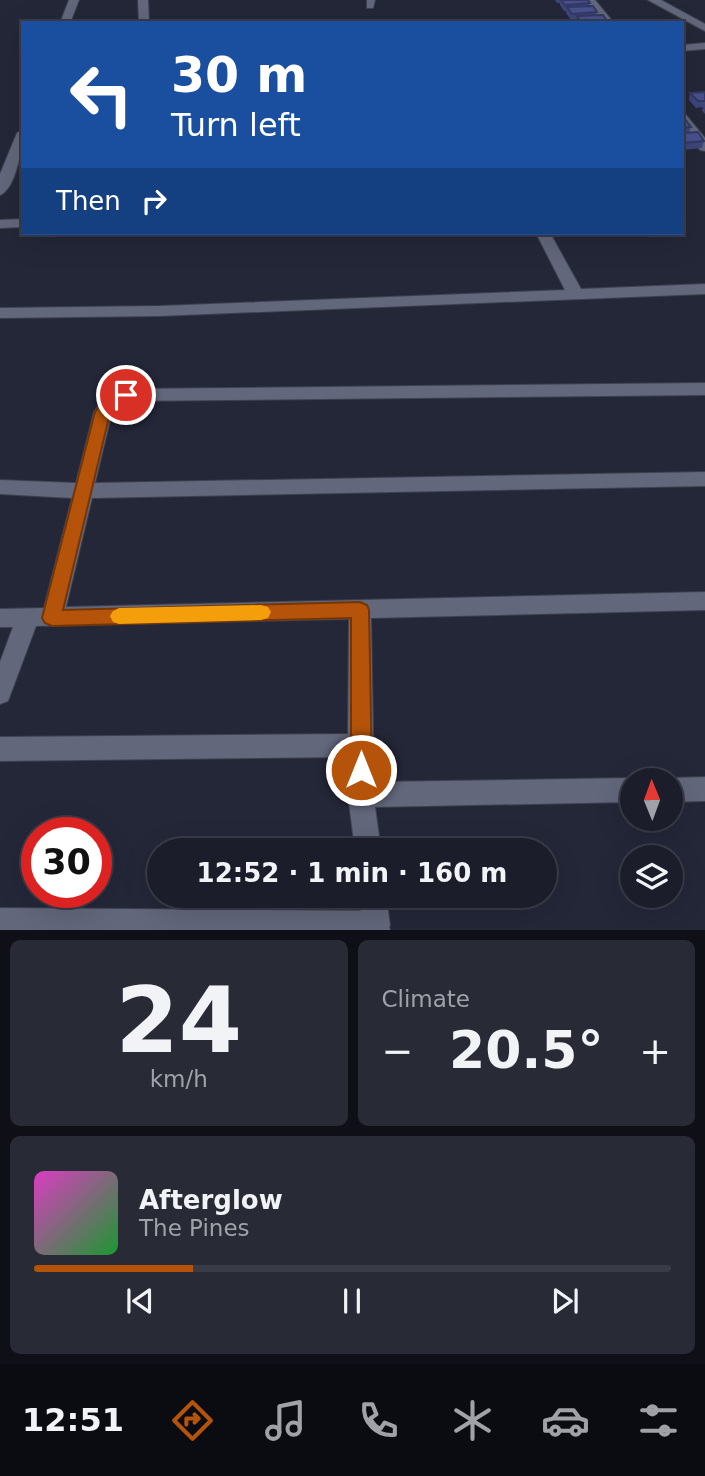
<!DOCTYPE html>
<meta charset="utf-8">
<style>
body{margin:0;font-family:"DejaVu Sans",sans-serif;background:#282a36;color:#f1f3f6;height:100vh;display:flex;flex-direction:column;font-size:26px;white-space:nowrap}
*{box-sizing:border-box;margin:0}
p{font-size:23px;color:#a0a2a8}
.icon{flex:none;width:38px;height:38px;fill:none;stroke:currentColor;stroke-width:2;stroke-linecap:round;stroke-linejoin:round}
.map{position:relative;height:930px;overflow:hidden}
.side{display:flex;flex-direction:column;gap:10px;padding:10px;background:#0f1017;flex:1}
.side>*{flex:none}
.banner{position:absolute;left:21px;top:21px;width:663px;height:214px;border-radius:0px;box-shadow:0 7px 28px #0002,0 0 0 2px #393b47;background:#1a4fa0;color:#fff;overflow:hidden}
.needle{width:46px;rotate:359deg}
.tools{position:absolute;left:620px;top:768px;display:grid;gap:14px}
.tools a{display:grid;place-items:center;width:63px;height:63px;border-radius:50%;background:#1b1d2a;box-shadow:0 7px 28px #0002,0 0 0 2px #393b47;font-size:35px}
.speed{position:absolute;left:21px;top:817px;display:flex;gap:14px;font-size:35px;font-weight:700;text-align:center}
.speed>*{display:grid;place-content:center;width:91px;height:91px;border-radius:50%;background:#1b1d2a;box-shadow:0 7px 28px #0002,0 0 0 2px #393b47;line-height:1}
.speed .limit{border:10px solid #d22;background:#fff;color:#111}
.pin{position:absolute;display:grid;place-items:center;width:60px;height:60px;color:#fff;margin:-30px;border:4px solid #fff;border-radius:50%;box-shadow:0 2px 7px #0007}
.me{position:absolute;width:77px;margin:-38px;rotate:0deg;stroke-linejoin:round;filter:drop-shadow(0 0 5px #0008)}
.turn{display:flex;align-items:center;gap:24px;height:147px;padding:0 35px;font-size:32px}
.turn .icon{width:91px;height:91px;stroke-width:2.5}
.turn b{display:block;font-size:49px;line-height:60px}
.then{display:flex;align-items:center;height:66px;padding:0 35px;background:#0003;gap:14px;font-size:26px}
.big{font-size:52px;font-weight:700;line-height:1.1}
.side .card{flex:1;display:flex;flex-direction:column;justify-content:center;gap:10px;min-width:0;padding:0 24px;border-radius:10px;background:#282a36}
.side .dial{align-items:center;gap:0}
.dial b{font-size:91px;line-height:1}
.song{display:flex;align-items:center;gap:21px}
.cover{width:84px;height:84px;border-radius:10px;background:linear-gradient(135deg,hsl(310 70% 55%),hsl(130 70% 35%))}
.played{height:7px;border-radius:4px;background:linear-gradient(90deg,#b45309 25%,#393b47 25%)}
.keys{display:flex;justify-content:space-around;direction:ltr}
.heat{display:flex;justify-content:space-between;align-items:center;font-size:38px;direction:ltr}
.side .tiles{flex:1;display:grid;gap:10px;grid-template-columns:1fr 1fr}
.card:last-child{grid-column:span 2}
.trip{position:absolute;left:147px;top:838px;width:410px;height:70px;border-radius:35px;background:#1b1d2a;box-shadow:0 7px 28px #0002,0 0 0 2px #393b47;font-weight:700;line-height:70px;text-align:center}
.menu{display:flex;height:112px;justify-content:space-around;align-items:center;background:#0b0c11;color:#a0a2a8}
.menu .icon{width:49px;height:49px}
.menu .current{color:#b45309}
.menu b{font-size:32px;color:#f1f3f6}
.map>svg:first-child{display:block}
</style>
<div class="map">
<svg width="705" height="930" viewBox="0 0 705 930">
<rect width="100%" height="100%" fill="#242738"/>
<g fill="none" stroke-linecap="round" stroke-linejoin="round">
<defs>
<path id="service" d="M367,0H375L373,8H367Z"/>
<g id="minor">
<path d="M69,0H79L70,23H60Z"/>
<path d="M138,0H148L149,23H139Z"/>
<path d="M585,0H595L614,23H603Z"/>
<path d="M648,0H661L705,24V31Z"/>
<path d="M705,43V49L682,51V45Z"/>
<path d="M682,114L686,115L705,138V151L700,150L682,127Z"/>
<path d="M23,129C23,145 16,189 0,195V174L17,133Z"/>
<path d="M23,219V227L0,228V220Z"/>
<path d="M536,233H550L581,289L705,284V294L159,316L0,318V308L159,306L565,290Z"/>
<path d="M705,383V395L126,401L117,403L112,412L95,483L705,472V486L92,498L66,607L705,592V610L371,618L374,782L632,778L639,780H632V802L375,807L381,850H355L348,795V757L0,761V737L348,734L349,619L36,626L8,701L0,704V662L13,627H0V609L44,608L72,498L0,494V480L76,483L94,412L105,395L126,389Z"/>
<path d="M705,777V801L670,802V780H663L670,778Z"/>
<path d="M358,896H386L390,925L388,930H364Z"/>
</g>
<path id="tertiary" d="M0,908L376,911L386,915L390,930H0Z"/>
</defs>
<use href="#service" stroke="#3e414f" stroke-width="2"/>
<use href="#minor" stroke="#3e414f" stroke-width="2"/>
<use href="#tertiary" stroke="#3e414f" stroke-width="2"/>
<use href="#service" fill="#63677b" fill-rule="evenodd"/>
<use href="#minor" fill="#63677b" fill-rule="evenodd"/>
<use href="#tertiary" fill="#63677b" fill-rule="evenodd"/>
</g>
<g fill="#3e467a">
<path d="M555,0H588L590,3L589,6L597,12L596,15L607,21V23H576V19L571,20L566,13V11H564L560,5V3H557Z"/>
<path d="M705,92V114L702,111L703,107L696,108L689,100L690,93Z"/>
<path d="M682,118L691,127L689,132L704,141L702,148L682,150Z"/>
</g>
<g fill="#48518e" stroke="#323963" stroke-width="2">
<path d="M561,0H588L590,3L565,5Z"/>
<path d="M593,6L597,12L572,14L567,7Z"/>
<path d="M603,15L607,21L582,23L577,16Z"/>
<path d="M705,92V101H698L690,93Z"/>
<path d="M682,118H684L691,127L682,128Z"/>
<path d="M698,132L704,141L682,143V133Z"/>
</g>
<path fill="#b45309" stroke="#753606" stroke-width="2" d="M126,390L132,392L134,395L132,399L117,403L110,413L63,610L360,602L367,605L369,610L372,770L369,777L361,780L354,777L351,770V618L52,626L45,623L42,618L95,412L106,396Z"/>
<path fill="#f59e0b" d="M261,605L268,607L271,612L268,618L261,620L119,624L113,622L110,616L113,611L119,608Z"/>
</svg>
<div class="tools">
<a><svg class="needle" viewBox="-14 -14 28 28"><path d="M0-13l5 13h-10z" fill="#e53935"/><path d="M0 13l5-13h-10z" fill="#a0a2a8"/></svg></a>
<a><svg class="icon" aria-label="layers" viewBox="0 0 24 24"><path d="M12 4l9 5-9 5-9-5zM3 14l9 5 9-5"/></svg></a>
</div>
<div class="speed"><div class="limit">30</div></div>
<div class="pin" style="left:126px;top:395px;background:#d93025"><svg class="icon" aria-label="arrive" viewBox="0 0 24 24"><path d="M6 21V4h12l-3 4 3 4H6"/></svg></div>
<svg class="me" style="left:361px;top:770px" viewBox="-20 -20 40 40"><circle r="17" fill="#b45309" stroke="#fff" stroke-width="3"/><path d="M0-11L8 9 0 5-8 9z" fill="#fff"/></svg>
<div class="trip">12:52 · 1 min · 160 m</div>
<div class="banner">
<div class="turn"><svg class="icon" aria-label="left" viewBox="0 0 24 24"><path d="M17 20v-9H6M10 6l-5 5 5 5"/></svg><div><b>30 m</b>Turn left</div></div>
<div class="then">Then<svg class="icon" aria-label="right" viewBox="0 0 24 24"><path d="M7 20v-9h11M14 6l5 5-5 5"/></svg></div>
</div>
</div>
<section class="side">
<div class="tiles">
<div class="card dial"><b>24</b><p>km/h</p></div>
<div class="card"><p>Climate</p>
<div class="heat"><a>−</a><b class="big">20.5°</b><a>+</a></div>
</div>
<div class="card">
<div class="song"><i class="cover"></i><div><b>Afterglow</b><p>The Pines</p></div></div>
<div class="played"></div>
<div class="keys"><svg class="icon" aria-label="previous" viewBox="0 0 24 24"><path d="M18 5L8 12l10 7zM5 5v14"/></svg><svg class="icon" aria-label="pause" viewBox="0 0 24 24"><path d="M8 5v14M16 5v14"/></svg><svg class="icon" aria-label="next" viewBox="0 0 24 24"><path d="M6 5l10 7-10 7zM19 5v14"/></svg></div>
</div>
</div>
</section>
<nav class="menu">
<b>12:51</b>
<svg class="icon current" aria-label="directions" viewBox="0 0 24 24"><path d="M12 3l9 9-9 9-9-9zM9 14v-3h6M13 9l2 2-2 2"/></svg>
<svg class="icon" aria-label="music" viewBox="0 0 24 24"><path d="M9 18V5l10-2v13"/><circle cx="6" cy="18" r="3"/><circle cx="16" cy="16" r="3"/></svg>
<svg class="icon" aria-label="phone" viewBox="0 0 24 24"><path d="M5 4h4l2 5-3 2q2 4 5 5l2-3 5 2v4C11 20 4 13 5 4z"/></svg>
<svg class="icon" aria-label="climate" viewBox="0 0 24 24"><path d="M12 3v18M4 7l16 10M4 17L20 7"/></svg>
<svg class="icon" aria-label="car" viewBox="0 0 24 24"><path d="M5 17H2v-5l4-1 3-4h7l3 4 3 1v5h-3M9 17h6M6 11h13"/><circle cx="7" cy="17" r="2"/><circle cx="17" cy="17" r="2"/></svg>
<svg class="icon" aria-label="filters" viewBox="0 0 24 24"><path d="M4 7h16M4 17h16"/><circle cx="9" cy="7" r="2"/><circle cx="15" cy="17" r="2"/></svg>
</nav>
